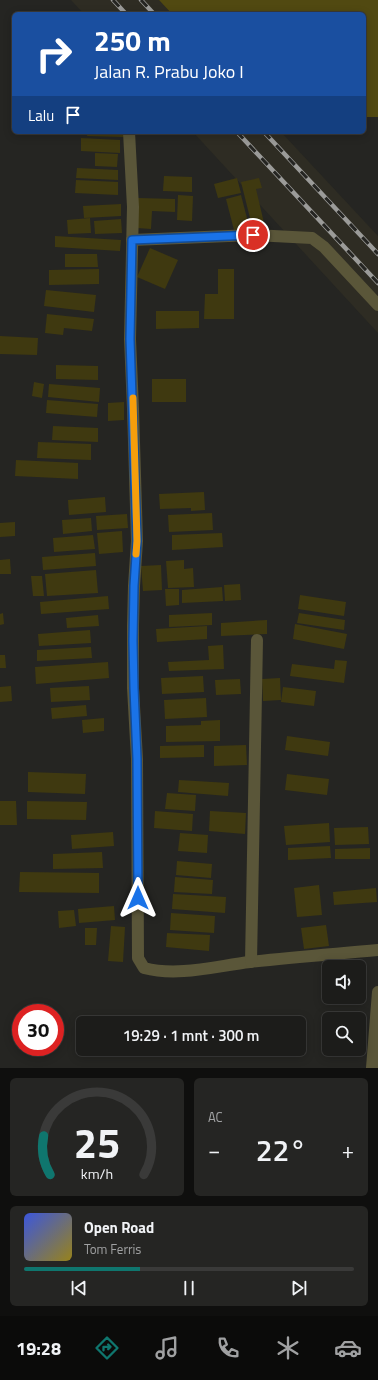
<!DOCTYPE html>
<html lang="id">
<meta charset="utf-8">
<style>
body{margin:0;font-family:"Titillium Web",sans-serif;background:#252523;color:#f1f3f6;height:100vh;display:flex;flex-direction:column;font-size:15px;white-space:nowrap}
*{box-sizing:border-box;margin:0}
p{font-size:13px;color:#a0a1a2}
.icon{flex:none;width:22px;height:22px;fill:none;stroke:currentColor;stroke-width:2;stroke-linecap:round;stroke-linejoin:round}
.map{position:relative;height:1068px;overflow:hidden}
.sheet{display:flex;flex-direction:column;gap:10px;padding:10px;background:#0f0f0e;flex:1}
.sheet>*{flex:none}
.hud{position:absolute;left:12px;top:12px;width:354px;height:122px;border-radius:6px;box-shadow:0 2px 10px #0003,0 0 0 1px #3a3a39;background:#1a4fa0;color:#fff;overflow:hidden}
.fabs{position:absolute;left:322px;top:960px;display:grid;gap:8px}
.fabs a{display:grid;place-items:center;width:44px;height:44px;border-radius:6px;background:#1c1c1a;box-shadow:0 2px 10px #0003,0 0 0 1px #3a3a39;font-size:20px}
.speed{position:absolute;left:12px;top:1004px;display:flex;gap:8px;font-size:20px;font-weight:700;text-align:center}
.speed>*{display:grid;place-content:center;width:52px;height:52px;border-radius:50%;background:#1c1c1a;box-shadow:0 2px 10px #0003,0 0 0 1px #3a3a39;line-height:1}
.speed .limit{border:6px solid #d22;background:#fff;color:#111}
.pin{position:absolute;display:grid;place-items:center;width:34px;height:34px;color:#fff;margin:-17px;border:2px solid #fff;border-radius:50%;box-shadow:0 1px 4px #0007}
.me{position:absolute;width:44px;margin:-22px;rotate:0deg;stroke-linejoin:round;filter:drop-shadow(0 0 3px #0008)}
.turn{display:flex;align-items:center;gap:14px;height:84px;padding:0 16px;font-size:18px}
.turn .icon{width:52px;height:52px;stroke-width:2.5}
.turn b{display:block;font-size:28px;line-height:34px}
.then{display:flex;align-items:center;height:38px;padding:0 16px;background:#0003;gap:8px;font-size:15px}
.big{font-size:30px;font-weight:600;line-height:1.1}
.sheet .card{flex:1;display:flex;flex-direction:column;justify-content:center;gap:6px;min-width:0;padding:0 14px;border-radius:6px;background:#252523}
.sheet .dial{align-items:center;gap:0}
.dial svg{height:104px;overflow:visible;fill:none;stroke:#3a3a39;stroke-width:7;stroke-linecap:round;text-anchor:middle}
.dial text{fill:#f1f3f6;stroke:none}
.song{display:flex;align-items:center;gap:12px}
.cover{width:48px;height:48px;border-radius:6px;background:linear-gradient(135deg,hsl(230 70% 55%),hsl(50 70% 35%))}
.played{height:4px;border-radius:2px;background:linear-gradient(90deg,#0f766e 35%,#3a3a39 35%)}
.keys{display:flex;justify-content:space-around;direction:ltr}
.heat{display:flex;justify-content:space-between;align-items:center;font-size:22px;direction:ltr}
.sheet .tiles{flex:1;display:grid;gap:10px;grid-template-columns:1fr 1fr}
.card:last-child{grid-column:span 2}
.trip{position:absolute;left:76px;top:1016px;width:230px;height:40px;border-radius:6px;background:#1c1c1a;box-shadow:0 2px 10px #0003,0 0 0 1px #3a3a39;font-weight:600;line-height:40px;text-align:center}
.tab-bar{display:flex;height:64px;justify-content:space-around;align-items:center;background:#0b0b0a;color:#a0a1a2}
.tab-bar .icon{width:28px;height:28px}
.tab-bar .active{color:#0f766e}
.tab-bar b{font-size:18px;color:#f1f3f6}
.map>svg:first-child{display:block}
</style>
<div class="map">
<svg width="378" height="1068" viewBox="0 0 378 1068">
<rect width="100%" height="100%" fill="#252522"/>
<g fill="#2e2c23">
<path d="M71,0H159L172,14H84Z"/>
<path d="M193,132H281L378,236V333Z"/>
</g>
<path fill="#514911" d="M159,0H378V117H364V14H172Z"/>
<g fill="#3f3910">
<path d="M88,132H125L124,137L87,136Z"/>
<path d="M81,138L120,140V153L81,151Z"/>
<path d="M95,153L118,154L117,167L95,166Z"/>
<path d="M77,168L118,170V180L76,178Z"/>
<path d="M164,176L192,177V192L163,191Z"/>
<path d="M237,178L241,193L218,198L214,184Z"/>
<path d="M259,178L262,188L256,189L264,223L252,226L241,182Z"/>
<path d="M76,180L118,182V195L75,193Z"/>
<path d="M178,195L193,196L192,221L177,220Z"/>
<path d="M241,195L249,226L234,230L226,199Z"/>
<path d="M138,198L175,199V212L152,211L151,229L137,228Z"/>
<path d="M121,204V216L84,218L83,206Z"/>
<path d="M90,218L91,233L68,234L67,220Z"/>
<path d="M121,219L122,233L95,234L94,221Z"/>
<path d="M55,236L121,240L120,251L55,247Z"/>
<path d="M150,248L178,260L165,289L137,277Z"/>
<path d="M65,254H97L98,267H65Z"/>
<path d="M99,269V284L49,285V270Z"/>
<path d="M218,269H234V319H204L205,294H218Z"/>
<path d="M46,290L96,295L94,312L44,306Z"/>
<path d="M156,311H199V328L156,329Z"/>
<path d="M47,314L94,319L92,331L64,328L63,335L45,333Z"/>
<path d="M0,336L38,338L37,355L0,354Z"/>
<path d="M56,365L98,366V380L56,379Z"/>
<rect x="152" y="379" width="34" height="23"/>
<path d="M34,382L44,384L42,398L32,396Z"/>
<path d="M49,384L100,388L99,402L48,397Z"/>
<path d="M47,400L98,404L97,417L46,413Z"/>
<path d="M124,402V420L108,421V403Z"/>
<path d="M53,426L98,428V442L52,440Z"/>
<path d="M38,442L91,444V460L37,458Z"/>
<path d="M16,460L78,463V479L15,476Z"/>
<path d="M204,492L205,510L191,511V508L160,509L159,494Z"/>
<path d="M105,497L106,512L69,515L68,500Z"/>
<path d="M212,513L213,530L169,532L168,515Z"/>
<path d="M127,514L128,528L97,530L96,516Z"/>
<path d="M91,518L92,531L63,534L62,520Z"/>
<path d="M15,522V536L0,537V523Z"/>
<path d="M122,531L123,552L99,554L97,533Z"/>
<path d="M222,533L223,547L172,550V535Z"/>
<path d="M93,535L95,549L54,552L53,538Z"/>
<path d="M95,553L96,566L43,570L42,557Z"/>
<path d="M10,559L11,574H0V560Z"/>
<path d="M184,560V569L193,568L194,587L168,588L166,561Z"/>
<path d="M161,565L162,590L143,591L141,566Z"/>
<path d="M96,570L98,593L47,596L45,574Z"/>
<path d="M31,576H42L44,596H33Z"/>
<path d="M240,584L241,600L225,601L224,585Z"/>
<path d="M222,587L223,601L182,603V590Z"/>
<path d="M165,589H179V605L166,606Z"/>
<path d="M300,595L346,602L344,616L298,609Z"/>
<path d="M108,596L109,609L41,614L40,602Z"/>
<path d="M3,613L4,624L0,625V614Z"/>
<path d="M212,613V625L169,627V615Z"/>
<path d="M299,613L345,620L344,630L297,623Z"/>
<path d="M98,615L99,626L67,628L66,618Z"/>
<path d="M267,620V634L221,636V623Z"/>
<path d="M295,624L347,634L344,649L293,639Z"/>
<path d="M207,626V639L157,642L156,629Z"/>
<path d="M90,630L91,643L39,646L38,634Z"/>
<path d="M223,645L224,669L169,671L168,662L209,660L208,646Z"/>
<path d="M91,647L92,658L37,661V650Z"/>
<path d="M0,655H5L6,668H0Z"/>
<path d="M335,660L347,661L344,683L290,676L292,664L334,669Z"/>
<path d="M108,662L109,678L36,684L35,667Z"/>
<path d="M203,676L204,692L162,694L161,678Z"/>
<path d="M280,678L281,700L263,701L262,679Z"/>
<path d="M240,679L241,694L216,695L215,680Z"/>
<path d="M11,686L12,701L0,702V687Z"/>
<path d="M89,686L90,700L51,702L50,688Z"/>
<path d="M283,687L316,691L314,706L281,702Z"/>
<path d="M206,698L207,717L165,719L164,700Z"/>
<path d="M86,705L87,716L52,719L51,708Z"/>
<path d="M104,718V731L83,733L82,720Z"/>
<path d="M220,720V741L166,742V726L201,725V721Z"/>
<path d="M287,736L330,742L328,756L285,750Z"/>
<path d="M204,745V757L160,758V746Z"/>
<path d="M246,745L247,765L214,766V746Z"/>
<path d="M28,772L86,774L85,794L28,792Z"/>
<path d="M287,774L329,779L327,795L285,790Z"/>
<path d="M179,780L229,783L228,796L178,792Z"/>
<path d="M167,793L196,795L195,811L165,809Z"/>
<path d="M0,801H16L17,825H0Z"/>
<path d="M27,801L87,802L86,820L27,819Z"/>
<path d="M155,811L193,814L192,831L154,828Z"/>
<path d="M210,811L246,813L245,834L209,831Z"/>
<path d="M329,823L330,842L286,845L284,826Z"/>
<path d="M368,827L369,844L335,845L334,828Z"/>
<path d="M113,832L114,846L72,849L71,835Z"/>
<path d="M180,833L208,835L207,853L178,851Z"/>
<path d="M330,846L331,858L288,860V848Z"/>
<path d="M370,848V859H335V849Z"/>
<path d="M102,852L103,868L53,869V854Z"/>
<path d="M177,861L212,864L211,878L176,875Z"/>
<path d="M20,872L99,873V893L19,892Z"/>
<path d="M175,877L213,880L212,894L174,892Z"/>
<path d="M319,885L322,915L297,917L294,888Z"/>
<path d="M376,888L377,902L334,905L333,892Z"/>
<path d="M173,894L226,897L225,913L172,909Z"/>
<path d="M114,906L115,920L79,923L78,909Z"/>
<path d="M74,910L76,926L59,928L58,911Z"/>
<path d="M171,913L215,916L214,933L170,930Z"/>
<path d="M326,925L329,946L304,949L301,928Z"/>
<path d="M111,926L125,927L123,962L108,961Z"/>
<path d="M85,928H97L96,945H85Z"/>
<path d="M167,933L210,935L209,951L166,947Z"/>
</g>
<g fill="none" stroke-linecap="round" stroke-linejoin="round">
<g stroke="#5a5639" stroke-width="12">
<path d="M129,132L133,207L130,339L133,409L137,541L134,586L133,626V688L137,759L138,958L144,968C178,977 216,966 250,962C293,957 335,954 378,950"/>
<path d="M132,240L253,235L312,238L324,247L378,305"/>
<path d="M251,962L257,640"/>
<path d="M372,1068L378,992"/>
</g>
<defs>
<g id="rail">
<path d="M113,0L126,14"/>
<path d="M141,0L154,14"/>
<path d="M237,132L378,283"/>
<path d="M264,132L378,254"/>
</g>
</defs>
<use href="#rail" stroke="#9b9b99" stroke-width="4.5"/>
<use href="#rail" stroke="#252522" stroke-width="3" stroke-dasharray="9" stroke-linecap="butt"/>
</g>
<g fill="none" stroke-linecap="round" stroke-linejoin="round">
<defs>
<path id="route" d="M138,898L137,759L134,688L133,641L134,586L137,541L130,339L132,240L253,235"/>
</defs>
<use href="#route" stroke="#114b97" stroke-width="10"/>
<use href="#route" stroke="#1a73e8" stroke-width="7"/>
<path stroke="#f59e0b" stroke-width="7" d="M133,398L137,541L136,554"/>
</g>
</svg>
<div class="fabs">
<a><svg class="icon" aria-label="sound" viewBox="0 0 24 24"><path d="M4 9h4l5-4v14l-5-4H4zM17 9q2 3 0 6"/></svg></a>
<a><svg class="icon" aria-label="search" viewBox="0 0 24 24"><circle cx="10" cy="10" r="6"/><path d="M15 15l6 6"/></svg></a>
</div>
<div class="speed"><div class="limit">30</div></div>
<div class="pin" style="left:253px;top:235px;background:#d93025"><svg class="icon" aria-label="arrive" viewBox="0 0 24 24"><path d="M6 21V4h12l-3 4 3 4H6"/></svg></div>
<svg class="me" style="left:138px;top:898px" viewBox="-20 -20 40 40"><path d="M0-17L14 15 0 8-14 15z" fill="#1a73e8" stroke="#fff" stroke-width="4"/></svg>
<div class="trip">19:29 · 1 mnt · 300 m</div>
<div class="hud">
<div class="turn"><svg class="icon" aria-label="right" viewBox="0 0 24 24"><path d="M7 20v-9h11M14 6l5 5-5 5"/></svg><div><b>250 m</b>Jalan R. Prabu Joko I</div></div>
<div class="then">Lalu<svg class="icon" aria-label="arrive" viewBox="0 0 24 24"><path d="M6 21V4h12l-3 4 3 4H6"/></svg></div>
</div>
</div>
<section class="sheet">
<div class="tiles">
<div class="card dial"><svg viewBox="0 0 100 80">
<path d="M14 69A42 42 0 1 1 86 69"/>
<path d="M14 69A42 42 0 0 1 9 39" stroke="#0f766e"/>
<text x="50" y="56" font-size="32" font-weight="700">25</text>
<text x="50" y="72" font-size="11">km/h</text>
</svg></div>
<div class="card"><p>AC</p>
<div class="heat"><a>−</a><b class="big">22°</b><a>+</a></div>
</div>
<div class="card">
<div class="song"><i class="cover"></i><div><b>Open Road</b><p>Tom Ferris</p></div></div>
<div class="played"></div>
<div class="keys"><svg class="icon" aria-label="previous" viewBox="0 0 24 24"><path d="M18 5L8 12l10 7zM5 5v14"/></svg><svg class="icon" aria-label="pause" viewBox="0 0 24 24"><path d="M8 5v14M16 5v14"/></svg><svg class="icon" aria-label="next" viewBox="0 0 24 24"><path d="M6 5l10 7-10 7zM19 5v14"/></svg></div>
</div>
</div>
</section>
<nav class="tab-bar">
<b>19:28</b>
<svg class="icon active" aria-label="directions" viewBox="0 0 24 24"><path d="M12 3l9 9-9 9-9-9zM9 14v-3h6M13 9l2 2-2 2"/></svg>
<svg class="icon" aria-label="music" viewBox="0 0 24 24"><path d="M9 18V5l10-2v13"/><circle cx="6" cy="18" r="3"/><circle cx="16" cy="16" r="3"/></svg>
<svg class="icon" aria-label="phone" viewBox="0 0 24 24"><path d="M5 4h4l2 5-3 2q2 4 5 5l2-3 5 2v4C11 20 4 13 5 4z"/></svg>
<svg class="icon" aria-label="climate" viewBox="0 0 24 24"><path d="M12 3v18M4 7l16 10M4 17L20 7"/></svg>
<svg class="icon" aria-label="car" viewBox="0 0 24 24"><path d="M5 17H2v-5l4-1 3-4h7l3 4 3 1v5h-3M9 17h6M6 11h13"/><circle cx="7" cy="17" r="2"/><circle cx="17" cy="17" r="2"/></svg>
</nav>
